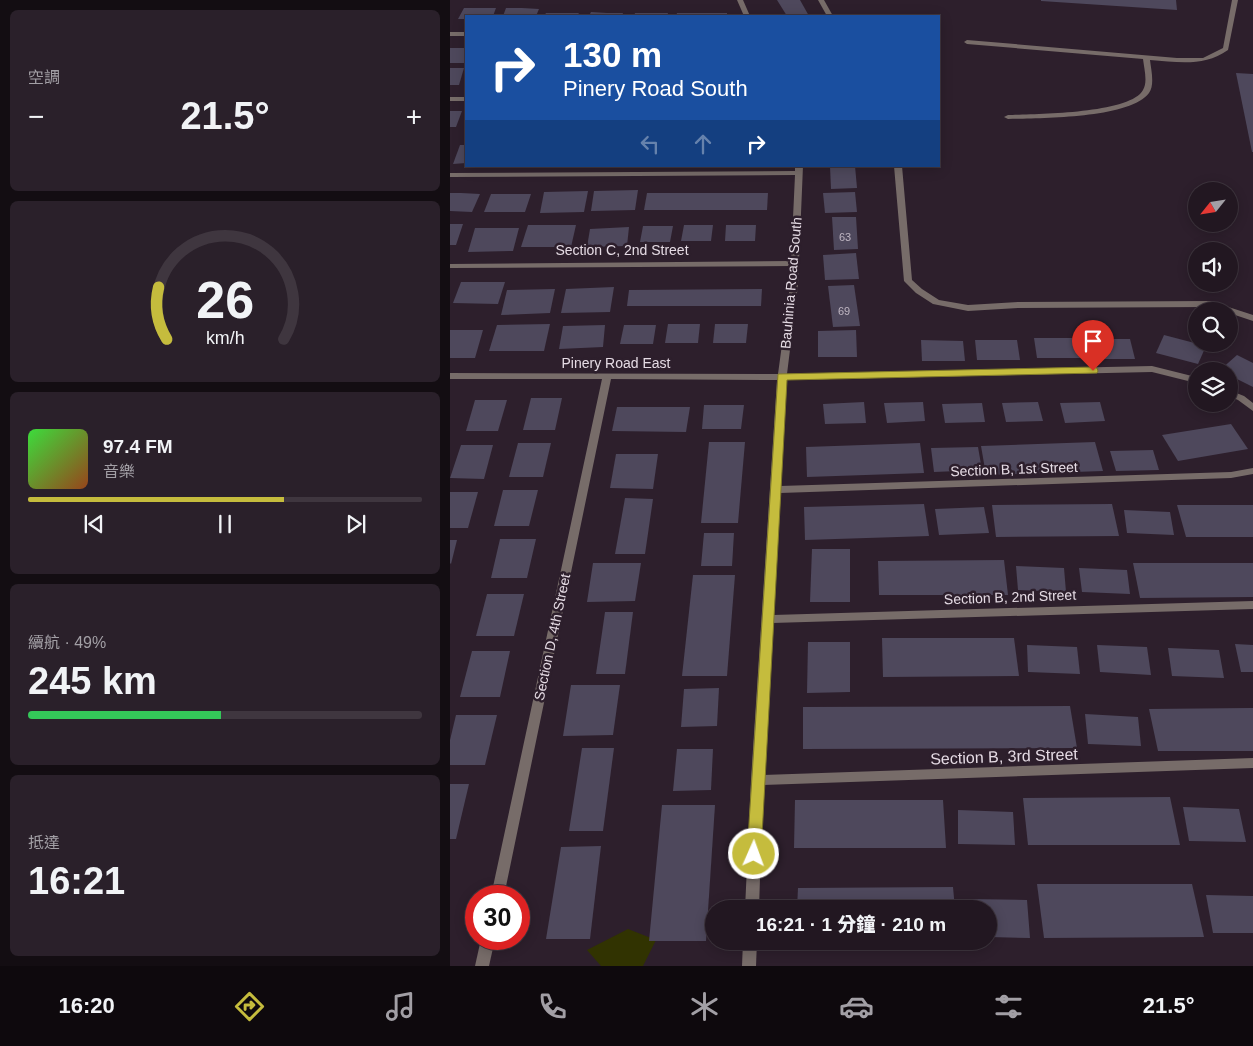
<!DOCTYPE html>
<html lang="zh-TW">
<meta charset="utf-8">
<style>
body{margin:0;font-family:Helvetica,"Noto Sans TC",sans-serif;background:#2a202a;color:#f1f3f6;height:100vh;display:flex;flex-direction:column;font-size:19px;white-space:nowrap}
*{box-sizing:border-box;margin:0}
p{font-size:16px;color:#a29fa5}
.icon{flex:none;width:28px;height:28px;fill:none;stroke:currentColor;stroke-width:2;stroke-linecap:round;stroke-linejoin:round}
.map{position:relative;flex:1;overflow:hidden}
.details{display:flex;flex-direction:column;gap:10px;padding:10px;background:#130d12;width:450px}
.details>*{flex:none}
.top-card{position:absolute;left:15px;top:15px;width:475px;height:152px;border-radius:0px;box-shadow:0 2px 12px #0003,0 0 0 1px #3f363f;background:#1a4fa0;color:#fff;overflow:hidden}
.needle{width:32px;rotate:240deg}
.buttons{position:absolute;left:738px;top:182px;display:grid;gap:10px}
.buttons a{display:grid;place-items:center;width:50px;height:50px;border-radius:50%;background:#221721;box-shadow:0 2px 12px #0003,0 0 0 1px #3f363f;font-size:25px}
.speed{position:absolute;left:15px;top:885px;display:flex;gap:10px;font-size:25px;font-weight:700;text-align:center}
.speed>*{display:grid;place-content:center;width:65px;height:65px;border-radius:50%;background:#221721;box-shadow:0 2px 12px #0003,0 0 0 1px #3f363f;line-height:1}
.speed .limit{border:8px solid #d22;background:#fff;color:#111}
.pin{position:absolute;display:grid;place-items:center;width:42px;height:42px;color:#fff;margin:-51px -21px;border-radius:50% 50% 50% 0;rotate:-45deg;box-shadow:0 0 5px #0007}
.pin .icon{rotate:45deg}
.me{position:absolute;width:55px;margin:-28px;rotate:2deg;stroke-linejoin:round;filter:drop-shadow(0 0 4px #0008)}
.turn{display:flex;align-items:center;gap:18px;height:105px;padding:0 15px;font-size:22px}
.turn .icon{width:65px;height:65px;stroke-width:2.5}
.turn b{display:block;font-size:35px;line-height:42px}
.lanes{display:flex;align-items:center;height:48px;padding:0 15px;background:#0003;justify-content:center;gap:25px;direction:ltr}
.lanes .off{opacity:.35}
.big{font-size:38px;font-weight:800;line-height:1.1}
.details .tile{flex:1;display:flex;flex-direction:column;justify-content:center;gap:8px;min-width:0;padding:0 18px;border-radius:8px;background:#2a202a}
.details .dial{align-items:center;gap:0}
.dial svg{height:130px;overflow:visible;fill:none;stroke:#3f363f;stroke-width:7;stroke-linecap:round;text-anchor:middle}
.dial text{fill:#f1f3f6;stroke:none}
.song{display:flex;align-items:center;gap:15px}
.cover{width:60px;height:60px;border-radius:8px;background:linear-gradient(135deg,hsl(120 70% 55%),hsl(20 70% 35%))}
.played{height:5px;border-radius:2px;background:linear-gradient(90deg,#c5bc3d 65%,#3f363f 65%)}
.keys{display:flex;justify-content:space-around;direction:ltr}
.heat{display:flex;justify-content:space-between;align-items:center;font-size:28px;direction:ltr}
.charge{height:8px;border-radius:4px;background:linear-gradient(90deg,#34c759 49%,#3f363f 0)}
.trip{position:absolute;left:255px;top:900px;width:292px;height:50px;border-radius:25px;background:#221721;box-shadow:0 2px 12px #0003,0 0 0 1px #3f363f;font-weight:800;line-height:50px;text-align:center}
.tabs{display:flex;height:80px;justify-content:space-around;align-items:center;background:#0e090d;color:#a29fa5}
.tabs .icon{width:35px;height:35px}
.tabs .current{color:#c5bc3d}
.tabs b{font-size:22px;color:#f1f3f6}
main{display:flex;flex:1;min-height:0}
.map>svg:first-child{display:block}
</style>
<main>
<section class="details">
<div class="tile"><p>空調</p>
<div class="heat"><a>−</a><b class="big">21.5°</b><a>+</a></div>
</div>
<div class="tile dial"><svg viewBox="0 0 100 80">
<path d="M14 69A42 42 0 1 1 86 69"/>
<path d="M14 69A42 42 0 0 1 9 37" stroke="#c5bc3d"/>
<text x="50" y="56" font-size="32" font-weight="700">26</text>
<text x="50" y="72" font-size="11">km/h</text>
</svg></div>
<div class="tile">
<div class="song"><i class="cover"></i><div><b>97.4 FM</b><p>音樂</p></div></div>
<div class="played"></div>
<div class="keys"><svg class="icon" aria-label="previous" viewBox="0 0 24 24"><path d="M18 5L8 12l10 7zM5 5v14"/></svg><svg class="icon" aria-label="pause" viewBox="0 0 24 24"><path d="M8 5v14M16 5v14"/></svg><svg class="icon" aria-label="next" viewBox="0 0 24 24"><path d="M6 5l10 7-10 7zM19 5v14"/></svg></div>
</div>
<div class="tile"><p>續航 · 49%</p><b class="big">245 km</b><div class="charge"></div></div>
<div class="tile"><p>抵達</p><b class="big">16:21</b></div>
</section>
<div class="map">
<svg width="803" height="966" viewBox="0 0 803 966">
<rect width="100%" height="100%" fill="#2d1f2c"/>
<path fill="#313301" d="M178,929L206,940L193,966H151L137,950Z"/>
<g fill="#4e485c">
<path d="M327,0H350L359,16H337Z"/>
<path d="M591,0H726L727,10L591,1Z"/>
<path d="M14,8H46L43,16H16V19H8Z"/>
<path d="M56,8H72L89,9L86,16H53Z"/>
<path d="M141,12L157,13H173L172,16H139Z"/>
<path d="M96,13H129L127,16H94Z"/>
<path d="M185,13H218L217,16H184Z"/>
<path d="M227,13H277V16H226Z"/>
<path d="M0,48H16L15,63H0Z"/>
<path d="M0,68H14L9,85H0Z"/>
<path d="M786,73L803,74V152H802Z"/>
<path d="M0,111H12L6,127H0Z"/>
<path d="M10,145H16V163L3,164Z"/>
<path d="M380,166H405L407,188L381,189Z"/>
<path d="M188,190L185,210L141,211L144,191Z"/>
<path d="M138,191L134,212L90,213L94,192Z"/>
<path d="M405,192L407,212L375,213L373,193Z"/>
<path d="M0,193H11L30,194L22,212L0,211Z"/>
<path d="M197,193H318L317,210H194Z"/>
<path d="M41,194H81L75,212H34Z"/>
<path d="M382,217H406L408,249L384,250Z"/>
<path d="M0,224H13L6,245H0Z"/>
<path d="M78,225H126L121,247H71Z"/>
<path d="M234,225H263L261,241H231Z"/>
<path d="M276,225H306L305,241H275Z"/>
<path d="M193,226H223L220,242H190Z"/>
<path d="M179,227L177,246L137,247L140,229Z"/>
<path d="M25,228H69L63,251L18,252Z"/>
<path d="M406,253L409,279L375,280L373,255Z"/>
<path d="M11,282H55L48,304L3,303Z"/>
<path d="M404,285L410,326L383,327L378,286Z"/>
<path d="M164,287L160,312L111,313L116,289Z"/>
<path d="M105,289L100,313L51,315L57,290Z"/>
<path d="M312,289L311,306H177L179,290Z"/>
<path d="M100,324L94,351H39L47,325Z"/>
<path d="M218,324H250L248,343H215Z"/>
<path d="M265,324H298L296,343H263Z"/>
<path d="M155,325L153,347L109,349L113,326Z"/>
<path d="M174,325H206L203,344H170Z"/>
<path d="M0,330H33L25,358H0Z"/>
<path d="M406,330L407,357H368V331Z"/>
<path d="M714,335L756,346L748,364L706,353Z"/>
<path d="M584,338H626L630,358H587Z"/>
<path d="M638,339H680L685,359H642Z"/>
<path d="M471,340L513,341L515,361H472Z"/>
<path d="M525,340H567L570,360H527Z"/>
<path d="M787,355L803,363V387L779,375V371H769Z"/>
<path d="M81,398H112L105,430H73Z"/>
<path d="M25,400H57L48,431H16Z"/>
<path d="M414,402L416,423L375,424L373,404Z"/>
<path d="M473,402L475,421L437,423L434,403Z"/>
<path d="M588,402L593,421L556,422L552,403Z"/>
<path d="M650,402L655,421L615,423L610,403Z"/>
<path d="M532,403L535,422L495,423L492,404Z"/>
<path d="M254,405H294L291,429H252Z"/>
<path d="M167,407H240L236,432L162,431Z"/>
<path d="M781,424L798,449L728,461L712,435Z"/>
<path d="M259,442H295L288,523H251Z"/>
<path d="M645,442L653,471L536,475L531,446Z"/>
<path d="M68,443H101L93,477H59Z"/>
<path d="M470,443L474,473L357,477L356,447Z"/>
<path d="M11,445H43L34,479L0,478Z"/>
<path d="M528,447L532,470L484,472L481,448Z"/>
<path d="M703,450L709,470L666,471L660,451Z"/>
<path d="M166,454H208L203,489L160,488Z"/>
<path d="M53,490H88L79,526H44Z"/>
<path d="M0,492H28L18,528H0Z"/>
<path d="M175,498L203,499L195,554H165Z"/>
<path d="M474,504L479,536L355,540L354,507Z"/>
<path d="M662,504L669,536L546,537L542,505Z"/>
<path d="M727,505H803V537H736Z"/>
<path d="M534,507L539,533L489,535L485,509Z"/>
<path d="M674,510L720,512L724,535L677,533Z"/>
<path d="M254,533H284L282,566H251Z"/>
<path d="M50,539H86L77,578H41Z"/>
<path d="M0,540H7L1,564L0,563Z"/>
<path d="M362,549H400V602H360Z"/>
<path d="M554,560L558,595H429L428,561Z"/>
<path d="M143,563H191L185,601L137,602Z"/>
<path d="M683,563H803V597L690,598Z"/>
<path d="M566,566L614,568L616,592L568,590Z"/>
<path d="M629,568L677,570L680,594L632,592Z"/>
<path d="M243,575H285L277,676H232Z"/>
<path d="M37,594H74L64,636H26Z"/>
<path d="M155,612H183L175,674H146Z"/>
<path d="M432,638H564L569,676L433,677Z"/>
<path d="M358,642H400V692L357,693Z"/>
<path d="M785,644L803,645V672H791Z"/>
<path d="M577,645L627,647L630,674L578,672Z"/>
<path d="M647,645L697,647L701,675L650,672Z"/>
<path d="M718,648L769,650L774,678L722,676Z"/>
<path d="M22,651H60L50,697H10Z"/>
<path d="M121,685H170L163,735L113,736Z"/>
<path d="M269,688L267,726L231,727L234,689Z"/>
<path d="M620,706L627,748L353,749V707Z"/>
<path d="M799,708H803V751H708L699,709Z"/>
<path d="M635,714L688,717L691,746L638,744Z"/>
<path d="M6,715H47L35,765H0V740Z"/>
<path d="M132,748H164L153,831H119Z"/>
<path d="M227,749H263L261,790L223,791Z"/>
<path d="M0,784H19L6,839H0Z"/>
<path d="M720,797L730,845H578L573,798Z"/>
<path d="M345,800H493L496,848H344Z"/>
<path d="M212,805H265L256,941H199Z"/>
<path d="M733,807L789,809L796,842L739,841Z"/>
<path d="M508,810L563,812L565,845L508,844Z"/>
<path d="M151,846L140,939H96L111,847Z"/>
<path d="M587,884H742L754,937L594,938Z"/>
<path d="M503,887L505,909H347L348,888Z"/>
<path d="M756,895L803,896V933H763Z"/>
<path d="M518,899L577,900L580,938L539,937V909H519Z"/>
</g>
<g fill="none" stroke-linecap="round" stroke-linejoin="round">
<path fill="#776c69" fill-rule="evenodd" d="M782,0H788L778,50C754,67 728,62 700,60C701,69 705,85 699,93C679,119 589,118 558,119L554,117L558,115C584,114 680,114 693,90C698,82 694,68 693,59L517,44L514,42L517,40L727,58H753L773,48Z"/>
<g fill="#776c69" fill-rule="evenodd">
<path d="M287,0H293L300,16H294Z"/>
<path d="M368,0H374L383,16H377Z"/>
<rect x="0" y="32" width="16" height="4"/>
<rect x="0" y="97" width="16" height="4"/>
<path d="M345,166H353L348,285L337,374L702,366L746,377V383L702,372L336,380L330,486L781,472L803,468V474L781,478L330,493L323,615L803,601V609L322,623L313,775L803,758V768L313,785L309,909H295L301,780L327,380L161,379L54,896H41L152,379H0V373L328,374L340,285L341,266L0,268V264L341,261L345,175L0,177V173L345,171Z"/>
<path d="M444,166H452L462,280L472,289L489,300L518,305L568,302L760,301L803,315V321L779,313V311L759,307L568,308L518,311L483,304L466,293L454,281Z"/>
<path d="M779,390L794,396L803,403V411L788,400L779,396Z"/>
<path d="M31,939H45L39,966H25Z"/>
<path d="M293,941H307L306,966H292Z"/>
</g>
</g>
<path fill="#c5bc3d" stroke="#807a28" d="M643,367L647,368L648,371L647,373L337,380L311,854L309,858L304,860L299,858L297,854L328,374Z"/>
<g text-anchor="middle" stroke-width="5" stroke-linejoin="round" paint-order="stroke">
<g font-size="11" fill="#bfb6c2">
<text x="395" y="241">63</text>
<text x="394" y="315">69</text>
</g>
<g font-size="14" fill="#e5dbe4" stroke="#2d1f2c">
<text x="172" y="255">Section C, 2nd Street</text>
<text transform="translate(341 283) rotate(-85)" y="5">Bauhinia Road South</text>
<text x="166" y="368">Pinery Road East</text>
<text transform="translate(564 469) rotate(-2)" y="5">Section B, 1st Street</text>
<text transform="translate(560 597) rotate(-2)" y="5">Section B, 2nd Street</text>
<text transform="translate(102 637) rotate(-78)" y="5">Section D, 4th Street</text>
</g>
<g font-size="16" fill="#e5dbe4" stroke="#2d1f2c">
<text transform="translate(554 756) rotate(-2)" y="6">Section B, 3rd Street</text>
</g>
</g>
</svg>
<div class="buttons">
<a><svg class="needle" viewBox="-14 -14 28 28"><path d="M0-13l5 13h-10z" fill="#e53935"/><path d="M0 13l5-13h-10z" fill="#a29fa5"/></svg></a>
<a><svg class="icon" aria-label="sound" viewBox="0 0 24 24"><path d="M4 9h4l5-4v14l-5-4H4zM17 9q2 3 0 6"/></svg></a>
<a><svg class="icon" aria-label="search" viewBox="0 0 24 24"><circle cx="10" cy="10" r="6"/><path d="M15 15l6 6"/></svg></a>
<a><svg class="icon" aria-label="layers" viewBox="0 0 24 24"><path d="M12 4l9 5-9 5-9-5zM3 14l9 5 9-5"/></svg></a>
</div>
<div class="speed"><div class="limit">30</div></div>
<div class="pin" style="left:643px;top:371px;background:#d93025"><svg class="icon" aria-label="arrive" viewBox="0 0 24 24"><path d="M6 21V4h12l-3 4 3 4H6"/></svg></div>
<svg class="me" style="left:304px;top:854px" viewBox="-20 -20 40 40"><circle r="17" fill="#c5bc3d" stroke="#fff" stroke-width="3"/><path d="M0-11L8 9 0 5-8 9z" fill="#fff"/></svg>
<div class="trip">16:21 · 1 分鐘 · 210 m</div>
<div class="top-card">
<div class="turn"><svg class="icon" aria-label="right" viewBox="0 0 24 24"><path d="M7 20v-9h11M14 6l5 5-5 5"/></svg><div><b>130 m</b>Pinery Road South</div></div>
<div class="lanes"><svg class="icon off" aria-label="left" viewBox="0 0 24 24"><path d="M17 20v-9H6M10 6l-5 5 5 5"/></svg><svg class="icon off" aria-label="ahead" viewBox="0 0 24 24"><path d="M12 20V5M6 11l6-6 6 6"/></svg><svg class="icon" aria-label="right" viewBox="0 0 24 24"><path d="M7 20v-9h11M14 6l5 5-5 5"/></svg></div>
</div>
</div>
</main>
<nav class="tabs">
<b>16:20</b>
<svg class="icon current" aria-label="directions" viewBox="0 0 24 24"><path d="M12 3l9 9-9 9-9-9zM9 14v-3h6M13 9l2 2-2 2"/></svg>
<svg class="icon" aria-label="music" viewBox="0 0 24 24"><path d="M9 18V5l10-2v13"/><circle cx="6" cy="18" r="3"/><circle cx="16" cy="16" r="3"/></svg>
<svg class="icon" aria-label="phone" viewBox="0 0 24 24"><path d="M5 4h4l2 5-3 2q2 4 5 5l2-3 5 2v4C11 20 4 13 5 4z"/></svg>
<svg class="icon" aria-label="climate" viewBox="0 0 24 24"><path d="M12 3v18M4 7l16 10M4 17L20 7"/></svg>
<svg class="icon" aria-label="car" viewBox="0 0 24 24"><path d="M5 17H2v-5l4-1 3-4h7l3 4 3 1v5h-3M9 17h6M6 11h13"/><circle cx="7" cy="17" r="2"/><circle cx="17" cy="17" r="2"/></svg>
<svg class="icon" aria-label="filters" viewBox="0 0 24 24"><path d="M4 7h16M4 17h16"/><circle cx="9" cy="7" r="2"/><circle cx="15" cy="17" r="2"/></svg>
<b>21.5°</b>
</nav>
